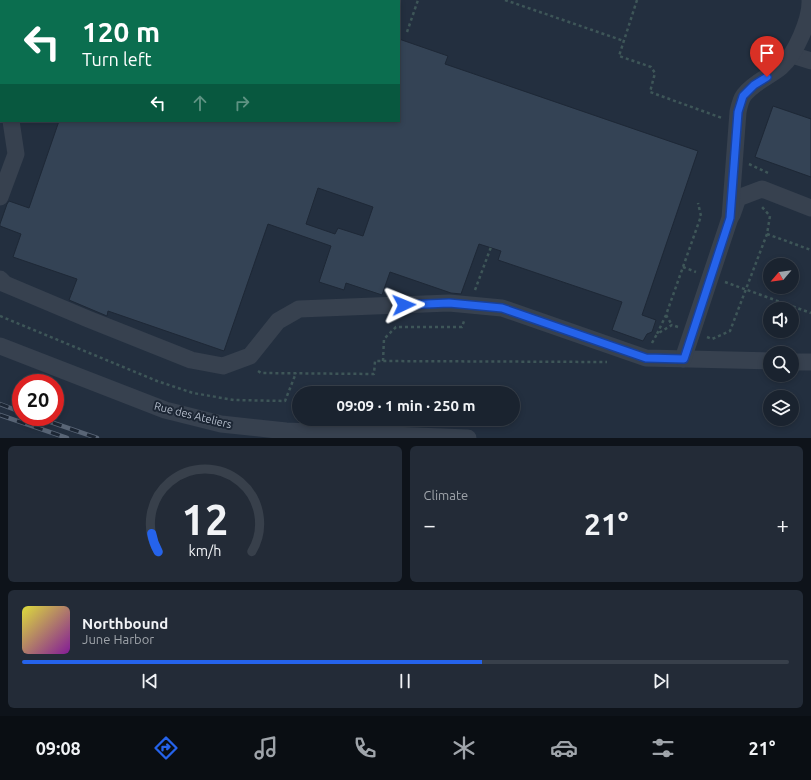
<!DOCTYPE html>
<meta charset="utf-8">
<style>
body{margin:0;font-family:Ubuntu,sans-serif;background:#232b37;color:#f1f3f6;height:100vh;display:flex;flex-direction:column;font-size:15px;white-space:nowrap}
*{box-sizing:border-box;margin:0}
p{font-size:13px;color:#9fa4aa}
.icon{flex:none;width:22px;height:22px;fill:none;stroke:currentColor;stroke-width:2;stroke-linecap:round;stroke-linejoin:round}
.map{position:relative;height:438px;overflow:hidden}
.side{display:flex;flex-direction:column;gap:8px;padding:8px;background:#0e131a;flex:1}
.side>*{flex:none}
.top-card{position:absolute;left:0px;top:0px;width:400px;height:122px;box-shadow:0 2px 6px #0003,0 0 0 1px #38404b;background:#0b6e4f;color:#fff;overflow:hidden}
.needle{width:26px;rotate:241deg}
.controls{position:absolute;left:763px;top:258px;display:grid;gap:8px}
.controls a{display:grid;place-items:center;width:36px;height:36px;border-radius:50%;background:#1a232f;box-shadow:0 2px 6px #0003,0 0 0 1px #38404b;font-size:20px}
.speed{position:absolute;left:12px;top:374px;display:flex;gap:8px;font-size:20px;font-weight:700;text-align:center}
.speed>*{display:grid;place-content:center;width:52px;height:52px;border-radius:50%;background:#1a232f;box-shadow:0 2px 6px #0003,0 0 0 1px #38404b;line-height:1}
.speed .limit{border:6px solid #d22;background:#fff;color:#111}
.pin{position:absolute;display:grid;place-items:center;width:34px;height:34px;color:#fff;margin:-41px -17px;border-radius:50% 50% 50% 0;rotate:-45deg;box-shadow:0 0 4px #0007}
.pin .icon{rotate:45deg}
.me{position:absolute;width:44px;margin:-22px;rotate:88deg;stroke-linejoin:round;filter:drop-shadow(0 0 3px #0008)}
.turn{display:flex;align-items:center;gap:14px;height:84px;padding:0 16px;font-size:18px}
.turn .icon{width:52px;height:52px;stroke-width:2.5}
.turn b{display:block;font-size:28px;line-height:34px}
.lanes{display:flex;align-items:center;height:38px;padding:0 16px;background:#0003;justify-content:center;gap:20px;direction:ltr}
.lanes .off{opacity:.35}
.big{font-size:30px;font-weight:700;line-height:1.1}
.side .card{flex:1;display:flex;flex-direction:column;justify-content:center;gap:6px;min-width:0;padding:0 14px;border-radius:6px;background:#232b37}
.side .dial{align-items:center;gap:0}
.dial svg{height:104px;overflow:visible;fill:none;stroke:#38404b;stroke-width:7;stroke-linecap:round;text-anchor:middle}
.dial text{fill:#f1f3f6;stroke:none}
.song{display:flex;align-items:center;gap:12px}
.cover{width:48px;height:48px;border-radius:6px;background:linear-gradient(135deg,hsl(60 70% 55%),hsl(290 70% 35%))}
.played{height:4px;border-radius:2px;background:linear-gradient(90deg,#2563eb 60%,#38404b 60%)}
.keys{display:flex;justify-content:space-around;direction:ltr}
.heat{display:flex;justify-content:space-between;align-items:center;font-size:22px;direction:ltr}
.side .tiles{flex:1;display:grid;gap:8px;grid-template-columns:1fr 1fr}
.card:last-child{grid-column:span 2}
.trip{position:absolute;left:292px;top:386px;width:228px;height:40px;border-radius:20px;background:#1a232f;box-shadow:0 2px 6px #0003,0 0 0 1px #38404b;font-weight:700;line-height:40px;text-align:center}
.menu{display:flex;height:64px;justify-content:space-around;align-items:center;background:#0a0e13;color:#9fa4aa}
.menu .icon{width:28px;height:28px}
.menu .selected{color:#2563eb}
.menu b{font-size:18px;color:#f1f3f6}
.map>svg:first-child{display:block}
</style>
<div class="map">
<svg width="811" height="438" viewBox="0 0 811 438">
<rect width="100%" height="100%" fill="#232f3f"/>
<g fill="#344355" stroke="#1e2836" fill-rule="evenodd">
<path d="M399,39L448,56L445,64L698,151L642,315L656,320L652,332L647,334L643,341L612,330L622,302L498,260L501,251L479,244L461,294L451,293L390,272L382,295L346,283L344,290L319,282L331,246L268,224L224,351L108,311L107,316L69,300L77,279L13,257L21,234L0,226V224L7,204L9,201L29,208L59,121H399ZM318,188L373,207L363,236L338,228L335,234L306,224Z"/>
<path d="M773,106L811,119V177L755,157Z"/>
</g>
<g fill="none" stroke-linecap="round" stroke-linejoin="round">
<g stroke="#3e5658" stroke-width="2.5" stroke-dasharray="3 3" stroke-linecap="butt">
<path d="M505,0L624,41"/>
<path d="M637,0L619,56L651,67L655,73L650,92L722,118"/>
<path d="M407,32L418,0"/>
<path d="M749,164L768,173"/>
<path d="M767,234L811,250"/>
<path d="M683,267L696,272"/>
<path d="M725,282L811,313"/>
<path d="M475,290L491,247"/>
<path d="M666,315L672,325"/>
<path d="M0,316L157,381L193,393L234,400L285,401L296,373"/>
<path d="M678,327L672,325L657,334L666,315L701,216L698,203"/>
<path d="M707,337L712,339L730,331L767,234L770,216L762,207"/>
<path d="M652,343L657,334"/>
<path d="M383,361L384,339L396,327H462L464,321"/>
<path d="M258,371L261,373L374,374L375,361L607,362"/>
</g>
<g stroke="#37414f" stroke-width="17">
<path d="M46,1V0"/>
<path d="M792,55L811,61"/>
<path d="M0,88H1"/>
<path d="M0,101L1,102"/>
<path d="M0,197L16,154L11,121"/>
<path d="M732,215L738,198L762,189L811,208"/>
<path d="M0,279L5,284L88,319L191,360L223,366L250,356L278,321L299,309L449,303L502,308L646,358L770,361"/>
<path d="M0,346L165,410L221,424L286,431L468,438"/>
<path d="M683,359L730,218L738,112C739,107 741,99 744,95C754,82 769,77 781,67C795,55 811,19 810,0"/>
<path d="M792,362H811"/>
</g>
<defs>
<g id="rail">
<path d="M0,404L21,412"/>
<path d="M0,415L67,438"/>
<path d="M36,417L97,438"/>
</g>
</defs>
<use href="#rail" stroke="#596576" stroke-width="4.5"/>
<use href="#rail" stroke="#1c2634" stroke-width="3" stroke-dasharray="9" stroke-linecap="butt"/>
</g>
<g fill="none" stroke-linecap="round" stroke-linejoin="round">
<defs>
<path id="route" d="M404,305L449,303L502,308L646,358L684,359L730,218L738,112L743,96L754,85L767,77"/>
</defs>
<use href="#route" stroke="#184099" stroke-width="10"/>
<use href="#route" stroke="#2563eb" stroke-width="7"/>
</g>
<g text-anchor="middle" stroke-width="4" stroke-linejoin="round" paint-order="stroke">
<g font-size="11" fill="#b3bcca" stroke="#1c2634">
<text transform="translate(193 415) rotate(14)" y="4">Rue des Ateliers</text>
</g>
</g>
</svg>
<div class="controls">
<a><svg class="needle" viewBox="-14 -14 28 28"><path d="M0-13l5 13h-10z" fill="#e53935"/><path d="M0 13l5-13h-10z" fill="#9fa4aa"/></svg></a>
<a><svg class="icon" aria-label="sound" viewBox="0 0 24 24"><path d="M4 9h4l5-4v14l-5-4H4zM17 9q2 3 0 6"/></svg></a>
<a><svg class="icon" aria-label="search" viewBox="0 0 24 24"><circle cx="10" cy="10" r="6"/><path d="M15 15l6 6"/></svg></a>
<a><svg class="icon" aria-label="layers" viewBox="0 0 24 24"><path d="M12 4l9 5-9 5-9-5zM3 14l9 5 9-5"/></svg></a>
</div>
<div class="speed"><div class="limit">20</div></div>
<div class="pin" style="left:767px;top:77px;background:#d93025"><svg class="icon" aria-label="arrive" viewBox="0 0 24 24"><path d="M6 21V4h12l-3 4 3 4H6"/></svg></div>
<svg class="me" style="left:404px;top:305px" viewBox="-20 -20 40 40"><path d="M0-17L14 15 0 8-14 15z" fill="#2563eb" stroke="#fff" stroke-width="4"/></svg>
<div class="trip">09:09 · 1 min · 250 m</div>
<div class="top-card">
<div class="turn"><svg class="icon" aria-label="left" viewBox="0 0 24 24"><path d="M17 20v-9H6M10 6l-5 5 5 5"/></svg><div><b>120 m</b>Turn left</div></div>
<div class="lanes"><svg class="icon" aria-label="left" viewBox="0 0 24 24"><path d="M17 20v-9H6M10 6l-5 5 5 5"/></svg><svg class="icon off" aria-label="ahead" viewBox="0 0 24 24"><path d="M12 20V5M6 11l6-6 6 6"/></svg><svg class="icon off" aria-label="right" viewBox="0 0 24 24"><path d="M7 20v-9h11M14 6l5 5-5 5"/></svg></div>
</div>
</div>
<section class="side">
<div class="tiles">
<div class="card dial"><svg viewBox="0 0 100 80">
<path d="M14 69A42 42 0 1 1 86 69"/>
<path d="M14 69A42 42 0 0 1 9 55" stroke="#2563eb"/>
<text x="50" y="56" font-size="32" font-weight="700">12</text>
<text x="50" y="72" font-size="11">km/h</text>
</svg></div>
<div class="card"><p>Climate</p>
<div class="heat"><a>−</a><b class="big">21°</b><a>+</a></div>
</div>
<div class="card">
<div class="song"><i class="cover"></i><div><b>Northbound</b><p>June Harbor</p></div></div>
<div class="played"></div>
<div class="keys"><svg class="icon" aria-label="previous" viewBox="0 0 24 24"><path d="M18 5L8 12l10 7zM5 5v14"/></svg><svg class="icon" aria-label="pause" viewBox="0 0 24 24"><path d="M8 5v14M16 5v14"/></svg><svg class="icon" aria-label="next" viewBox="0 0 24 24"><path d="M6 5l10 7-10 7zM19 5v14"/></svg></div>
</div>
</div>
</section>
<nav class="menu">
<b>09:08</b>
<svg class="icon selected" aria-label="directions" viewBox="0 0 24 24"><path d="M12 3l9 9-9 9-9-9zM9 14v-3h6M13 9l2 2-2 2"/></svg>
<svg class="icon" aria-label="music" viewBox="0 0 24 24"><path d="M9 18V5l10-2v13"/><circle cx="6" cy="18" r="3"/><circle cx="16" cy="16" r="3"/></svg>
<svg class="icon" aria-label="phone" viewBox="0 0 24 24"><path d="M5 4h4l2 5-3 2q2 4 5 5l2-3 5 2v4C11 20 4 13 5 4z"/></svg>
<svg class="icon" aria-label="climate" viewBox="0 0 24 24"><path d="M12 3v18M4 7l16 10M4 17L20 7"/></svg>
<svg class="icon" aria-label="car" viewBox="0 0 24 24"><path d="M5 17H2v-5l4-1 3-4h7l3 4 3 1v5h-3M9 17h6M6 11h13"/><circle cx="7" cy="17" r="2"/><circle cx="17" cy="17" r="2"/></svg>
<svg class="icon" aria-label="filters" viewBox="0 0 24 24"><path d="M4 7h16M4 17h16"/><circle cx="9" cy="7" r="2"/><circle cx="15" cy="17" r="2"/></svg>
<b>21°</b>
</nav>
